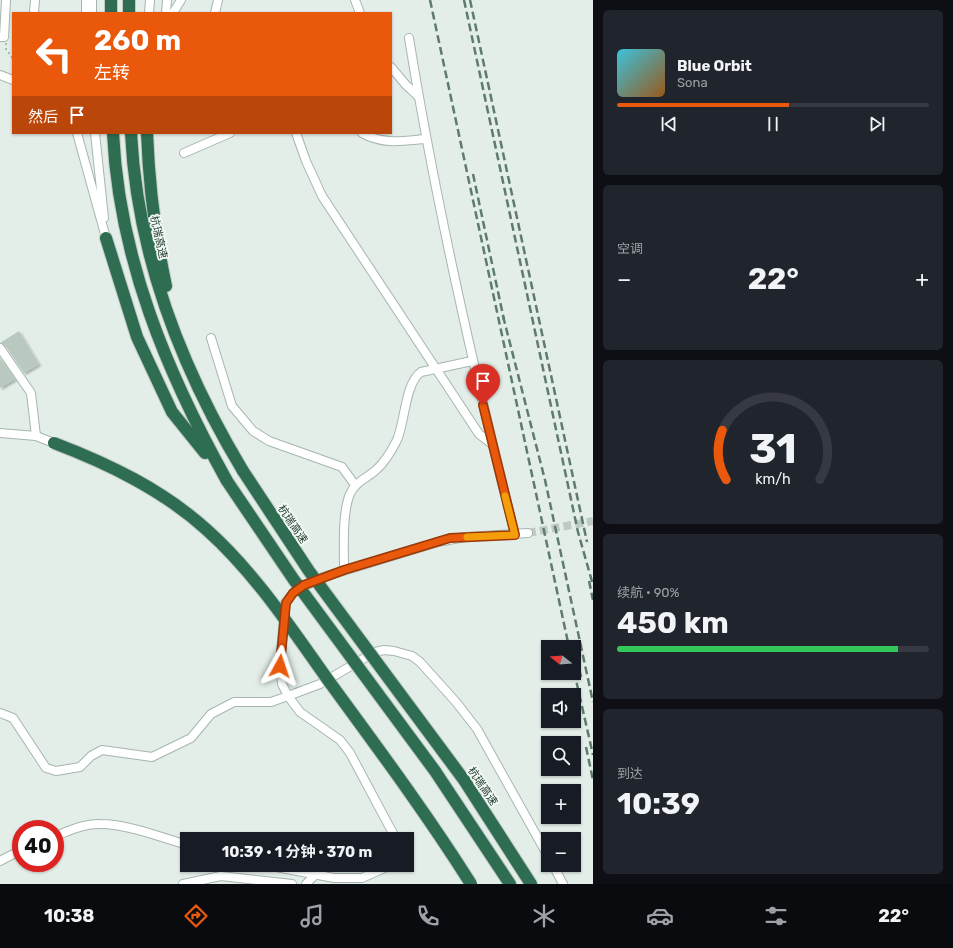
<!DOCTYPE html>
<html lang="zh">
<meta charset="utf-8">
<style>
body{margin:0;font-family:Rubik,"Noto Sans SC",sans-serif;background:#20242c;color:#f1f3f6;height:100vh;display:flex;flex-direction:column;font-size:15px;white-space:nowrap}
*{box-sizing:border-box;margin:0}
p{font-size:13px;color:#9ea1a6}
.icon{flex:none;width:22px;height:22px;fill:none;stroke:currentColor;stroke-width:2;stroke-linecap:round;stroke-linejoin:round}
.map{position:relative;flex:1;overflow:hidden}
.details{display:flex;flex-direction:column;gap:10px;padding:10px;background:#0d0f14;width:360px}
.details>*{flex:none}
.guide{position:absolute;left:12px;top:12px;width:380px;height:122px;border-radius:0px;box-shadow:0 1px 3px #0004;background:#ea580c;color:#fff;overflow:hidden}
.needle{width:26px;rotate:287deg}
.buttons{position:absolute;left:541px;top:640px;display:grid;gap:8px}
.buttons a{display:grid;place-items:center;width:40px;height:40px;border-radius:0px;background:#171b24;box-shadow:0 1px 3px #0004;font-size:20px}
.speed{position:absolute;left:12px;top:820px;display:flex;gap:8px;font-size:20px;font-weight:700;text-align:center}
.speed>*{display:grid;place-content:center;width:52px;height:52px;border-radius:50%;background:#171b24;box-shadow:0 1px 3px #0004;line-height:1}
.speed .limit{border:6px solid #d22;background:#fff;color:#111}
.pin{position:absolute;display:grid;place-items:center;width:34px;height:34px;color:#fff;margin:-41px -17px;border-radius:50% 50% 50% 0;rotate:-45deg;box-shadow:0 0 4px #0007}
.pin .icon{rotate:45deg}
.me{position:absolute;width:44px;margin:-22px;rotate:5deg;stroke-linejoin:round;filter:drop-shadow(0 0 3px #0008)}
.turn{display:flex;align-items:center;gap:14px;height:84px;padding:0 16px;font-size:18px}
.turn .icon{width:52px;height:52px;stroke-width:2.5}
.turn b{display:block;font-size:28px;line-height:34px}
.then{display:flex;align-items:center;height:38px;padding:0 16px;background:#0003;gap:8px;font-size:15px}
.big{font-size:30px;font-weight:700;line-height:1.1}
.details .widget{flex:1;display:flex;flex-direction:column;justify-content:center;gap:6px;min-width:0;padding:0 14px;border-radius:6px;background:#20242c}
.details .dial{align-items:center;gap:0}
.dial svg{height:104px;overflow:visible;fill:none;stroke:#363941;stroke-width:7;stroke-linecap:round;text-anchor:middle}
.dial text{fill:#f1f3f6;stroke:none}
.song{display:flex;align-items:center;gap:12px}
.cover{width:48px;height:48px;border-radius:6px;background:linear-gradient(135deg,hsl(190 70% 55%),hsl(30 70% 35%))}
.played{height:4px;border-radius:2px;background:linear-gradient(90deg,#ea580c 55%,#363941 55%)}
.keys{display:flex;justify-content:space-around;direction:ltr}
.heat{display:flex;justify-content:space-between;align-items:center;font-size:22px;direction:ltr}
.charge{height:6px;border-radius:3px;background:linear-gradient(90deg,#34c759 90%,#363941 0)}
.trip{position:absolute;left:180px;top:832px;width:234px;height:40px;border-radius:0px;background:#171b24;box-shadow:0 1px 3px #0004;font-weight:700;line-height:40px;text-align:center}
.dock{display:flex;height:64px;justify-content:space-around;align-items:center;background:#090b0e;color:#9ea1a6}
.dock .icon{width:28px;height:28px}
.dock .selected{color:#ea580c}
.dock b{font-size:18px;color:#f1f3f6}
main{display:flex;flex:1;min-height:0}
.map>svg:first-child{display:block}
</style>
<main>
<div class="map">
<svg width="593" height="884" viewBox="0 0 593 884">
<defs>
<filter id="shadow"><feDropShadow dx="2" dy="2" stdDeviation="1" flood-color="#0004"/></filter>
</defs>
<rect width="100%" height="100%" fill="#e4eee8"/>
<g fill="#bac9c0" filter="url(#shadow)">
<path d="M19,331L39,364L24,373L5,345L0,343Z"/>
<path d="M0,358L15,379L0,388Z"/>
</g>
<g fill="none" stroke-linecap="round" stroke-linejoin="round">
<path stroke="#bdcbc4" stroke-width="8" stroke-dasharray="8 4" stroke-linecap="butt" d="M528,533L593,521"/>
<defs>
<g id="minor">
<path d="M86,0V13"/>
<path d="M92,0V13"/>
<path d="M355,0L360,13"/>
<path d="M34,13L35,0"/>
<path d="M149,13L150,0"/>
<path d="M166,13L167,0"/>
<path d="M173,13L181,0"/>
<path d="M215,13L218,0"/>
<path d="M0,37H4L6,0"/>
<path d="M409,38C436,205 474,370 515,535"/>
<path d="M391,67L406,85L418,96"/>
<path d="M0,75L13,80"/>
<path d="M77,133L106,238"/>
<path d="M95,133L104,218"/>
<path d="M296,133L306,161L322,196L479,434L492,444"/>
<path d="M362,133C384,145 402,141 425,139"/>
<path d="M184,153L230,133"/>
<path d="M211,338L232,406L253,431L269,441L342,467L355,485"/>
<path d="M0,348L31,393L36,436"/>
<path d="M0,433L36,436L54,443"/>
<path d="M344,570C344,550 342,512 350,494C355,482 367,478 376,470C385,462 392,450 397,440C405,422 405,383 421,372L472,361"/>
<path d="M0,713L13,718L46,768L56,771L80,767L91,756L102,750L152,757L191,738L211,714L234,702H271L288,696L320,684L375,652L384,650L394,651L412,656L420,662L456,702L477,729L548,856"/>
<path d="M55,836C69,831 85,823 100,824C127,824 161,837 187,845"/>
<path d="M396,839L350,753L340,740L300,712L288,696L282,684L280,666L285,603L293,593L320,578L438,542L465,537L528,533"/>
<path d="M0,861L21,850"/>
<path d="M266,865L334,878H362L391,865"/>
<path d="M553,865L563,884"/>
<path d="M183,884L221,876L292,884"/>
<path d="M306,884L315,875"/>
</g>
<g id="highway">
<path d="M111,13V0"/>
<path d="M129,13V0"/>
<path d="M113,133C119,259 167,373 227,481"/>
<path d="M131,133C137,254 181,368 243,471"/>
<path d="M147,133C149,185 155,235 166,286"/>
<path d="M106,238L137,337L172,412L205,453"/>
<path d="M435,771L510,884"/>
<path d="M464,780L531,884"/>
</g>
</defs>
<use href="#minor" stroke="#a6b6ae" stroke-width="10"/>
<use href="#highway" stroke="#c1cac6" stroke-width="14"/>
<path stroke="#84b29a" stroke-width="1.5" stroke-dasharray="2 3" stroke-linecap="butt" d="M6,43V49L13,59"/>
<use href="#minor" stroke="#fff" stroke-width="8"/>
<use href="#highway" stroke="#2e6d52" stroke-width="12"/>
<g stroke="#5e7c6d" stroke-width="2.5" stroke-dasharray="8 4" stroke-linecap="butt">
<path d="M430,0L569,647"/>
<path d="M464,0L578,532L593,585"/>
<path d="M470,0L587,542"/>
<path d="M473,174L504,320"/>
<path d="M503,316L545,480L593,702"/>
<path d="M589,581L593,600"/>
<path d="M574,648L581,677"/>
<path d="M574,671L593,755"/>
<path d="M586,747L593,780"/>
</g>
<defs>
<g id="highway-bridge">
<path d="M54,443C109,464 163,490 207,530C255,573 291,628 328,680C377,747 427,814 471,884"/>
<path d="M243,471L309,571L464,780"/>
<path d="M227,481L294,580L435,771"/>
</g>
</defs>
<use href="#highway-bridge" stroke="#c1cac6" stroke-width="14" stroke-linecap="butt"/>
<use href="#highway-bridge" stroke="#2e6d52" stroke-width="12"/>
</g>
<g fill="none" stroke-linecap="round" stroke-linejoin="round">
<defs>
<path id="route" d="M280,666L286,603L293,593L304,585L344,570L450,538L515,535L483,405"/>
</defs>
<use href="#route" stroke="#983908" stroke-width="10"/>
<use href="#route" stroke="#ea580c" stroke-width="7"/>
<path stroke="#f59e0b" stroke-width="7" d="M467,537L515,535L505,496"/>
</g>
<g text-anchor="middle" stroke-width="3.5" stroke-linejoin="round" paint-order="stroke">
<g font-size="11" fill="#234032" stroke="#f5faf7">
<text transform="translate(159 237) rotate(77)" y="4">杭瑞高速</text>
<text transform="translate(293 524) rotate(56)" y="4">杭瑞高速</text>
<text transform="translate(483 786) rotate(56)" y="4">杭瑞高速</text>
</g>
</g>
</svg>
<div class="buttons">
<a><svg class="needle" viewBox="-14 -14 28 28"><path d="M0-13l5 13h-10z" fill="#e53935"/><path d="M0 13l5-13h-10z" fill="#9ea1a6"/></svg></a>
<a><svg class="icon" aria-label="sound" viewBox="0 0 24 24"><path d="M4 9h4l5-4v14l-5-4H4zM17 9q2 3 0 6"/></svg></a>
<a><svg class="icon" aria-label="search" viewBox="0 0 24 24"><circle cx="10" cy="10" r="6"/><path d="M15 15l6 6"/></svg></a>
<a>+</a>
<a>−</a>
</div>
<div class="speed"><div class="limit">40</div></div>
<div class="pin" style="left:483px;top:405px;background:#d93025"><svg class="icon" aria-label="arrive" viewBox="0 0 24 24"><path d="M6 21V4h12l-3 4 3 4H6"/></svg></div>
<svg class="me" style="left:280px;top:666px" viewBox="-20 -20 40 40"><path d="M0-17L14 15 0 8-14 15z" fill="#ea580c" stroke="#fff" stroke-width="4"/></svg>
<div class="trip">10:39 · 1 分钟 · 370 m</div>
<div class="guide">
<div class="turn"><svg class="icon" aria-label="left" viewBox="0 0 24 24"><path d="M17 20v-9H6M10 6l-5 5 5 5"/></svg><div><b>260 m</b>左转</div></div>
<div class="then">然后<svg class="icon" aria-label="arrive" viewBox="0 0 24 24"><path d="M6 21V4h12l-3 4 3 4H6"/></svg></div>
</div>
</div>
<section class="details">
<div class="widget">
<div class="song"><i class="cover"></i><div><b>Blue Orbit</b><p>Sona</p></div></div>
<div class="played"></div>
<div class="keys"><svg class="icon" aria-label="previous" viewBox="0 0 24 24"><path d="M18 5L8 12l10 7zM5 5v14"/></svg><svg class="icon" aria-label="pause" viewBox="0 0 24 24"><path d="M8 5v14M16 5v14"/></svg><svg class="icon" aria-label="next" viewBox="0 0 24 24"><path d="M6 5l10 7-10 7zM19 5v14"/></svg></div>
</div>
<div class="widget"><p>空调</p>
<div class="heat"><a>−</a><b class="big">22°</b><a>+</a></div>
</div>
<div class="widget dial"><svg viewBox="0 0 100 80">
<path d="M14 69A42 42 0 1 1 86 69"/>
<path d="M14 69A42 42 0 0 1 11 31" stroke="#ea580c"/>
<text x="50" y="56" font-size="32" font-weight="700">31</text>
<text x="50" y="72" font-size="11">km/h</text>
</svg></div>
<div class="widget"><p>续航 · 90%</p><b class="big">450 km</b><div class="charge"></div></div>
<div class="widget"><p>到达</p><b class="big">10:39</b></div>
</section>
</main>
<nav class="dock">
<b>10:38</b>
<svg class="icon selected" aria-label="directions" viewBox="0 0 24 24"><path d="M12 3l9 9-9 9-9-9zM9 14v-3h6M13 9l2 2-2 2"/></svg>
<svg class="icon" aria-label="music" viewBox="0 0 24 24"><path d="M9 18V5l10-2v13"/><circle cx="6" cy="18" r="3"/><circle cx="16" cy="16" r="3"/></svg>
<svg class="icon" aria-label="phone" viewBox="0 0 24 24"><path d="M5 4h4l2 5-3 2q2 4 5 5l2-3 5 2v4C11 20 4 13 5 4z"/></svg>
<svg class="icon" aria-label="climate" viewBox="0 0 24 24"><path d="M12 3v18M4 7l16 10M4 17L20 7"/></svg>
<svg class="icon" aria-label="car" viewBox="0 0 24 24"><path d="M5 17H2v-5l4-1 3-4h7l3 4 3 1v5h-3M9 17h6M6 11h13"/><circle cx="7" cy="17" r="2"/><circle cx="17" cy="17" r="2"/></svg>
<svg class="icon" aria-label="filters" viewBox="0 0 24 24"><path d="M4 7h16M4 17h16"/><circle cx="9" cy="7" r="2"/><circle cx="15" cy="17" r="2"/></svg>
<b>22°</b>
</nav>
